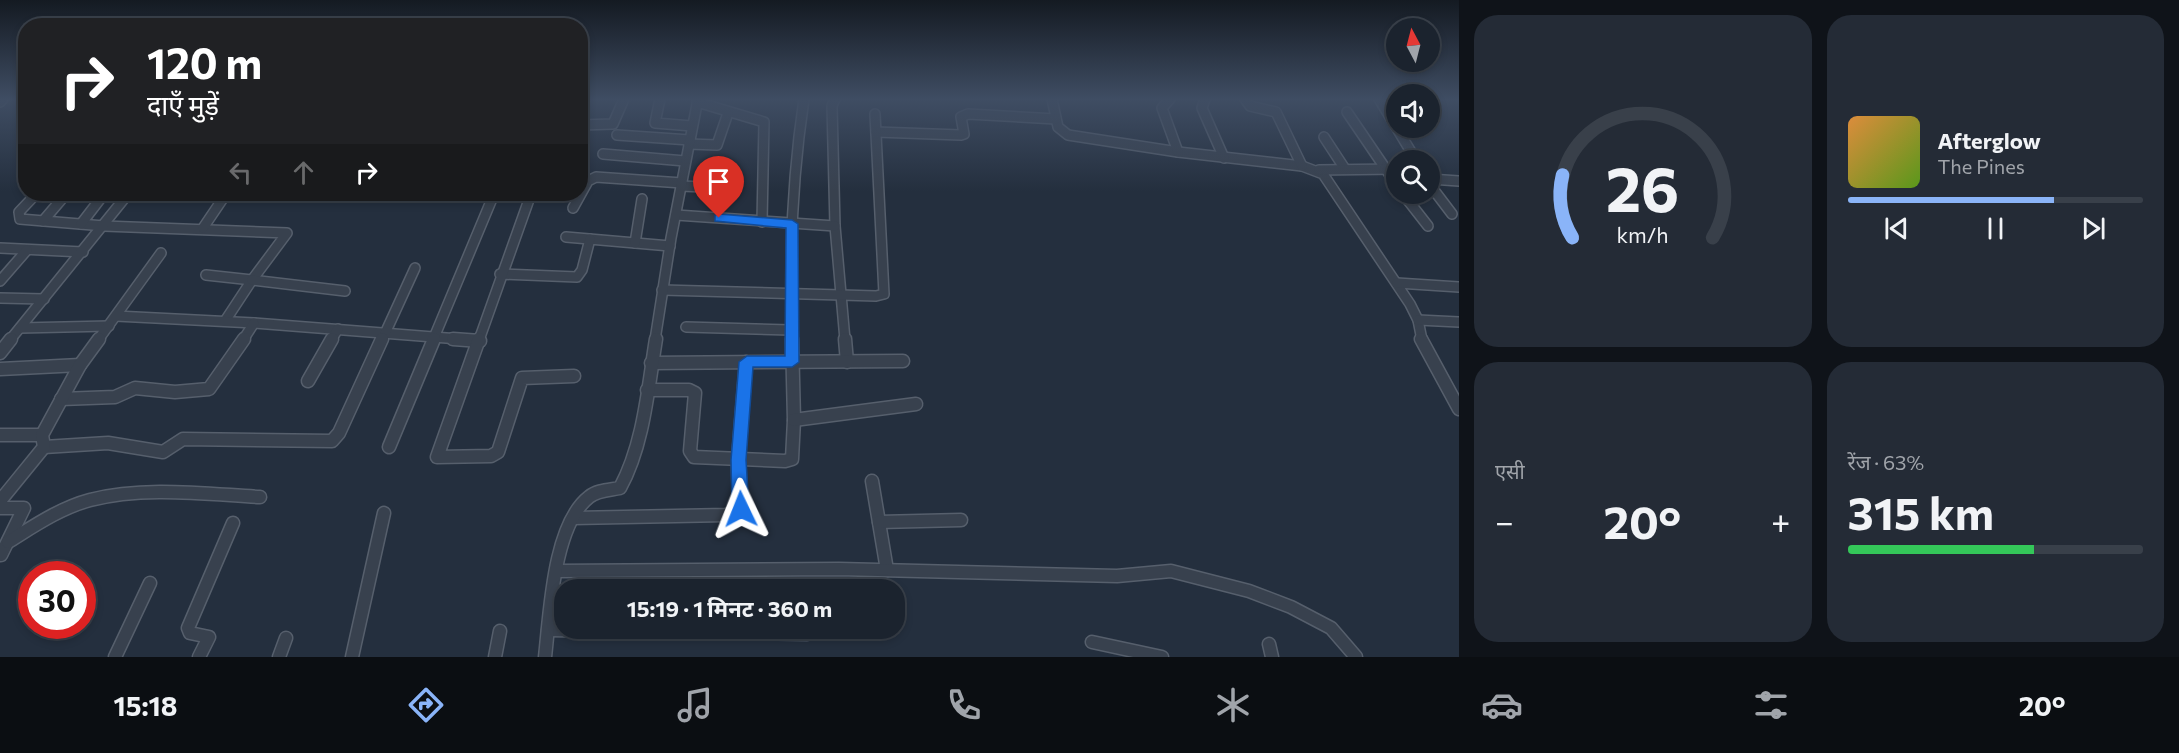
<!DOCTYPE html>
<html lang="hi">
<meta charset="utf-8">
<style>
body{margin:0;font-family:Commissioner,"Noto Sans Devanagari",sans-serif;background:#242b36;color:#f1f3f6;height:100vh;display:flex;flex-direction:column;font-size:22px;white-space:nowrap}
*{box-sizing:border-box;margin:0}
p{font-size:20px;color:#a0a4aa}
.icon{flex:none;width:33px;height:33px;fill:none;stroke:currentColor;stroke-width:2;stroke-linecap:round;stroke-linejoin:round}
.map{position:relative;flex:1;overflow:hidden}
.details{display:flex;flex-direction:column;gap:15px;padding:15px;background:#0f1319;width:720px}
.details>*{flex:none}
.hud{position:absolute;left:18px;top:18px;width:570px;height:183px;border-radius:24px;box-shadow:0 3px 9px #0003,0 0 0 2px #39404a;background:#202124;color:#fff;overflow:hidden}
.needle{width:39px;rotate:353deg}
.buttons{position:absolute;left:1386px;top:18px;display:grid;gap:12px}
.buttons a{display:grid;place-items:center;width:54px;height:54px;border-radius:50%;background:#1b232e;box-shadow:0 3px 9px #0003,0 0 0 2px #39404a;font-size:30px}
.speed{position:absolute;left:18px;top:561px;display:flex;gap:12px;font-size:30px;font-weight:700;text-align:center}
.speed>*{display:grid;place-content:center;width:78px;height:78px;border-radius:50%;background:#1b232e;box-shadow:0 3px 9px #0003,0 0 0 2px #39404a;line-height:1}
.speed .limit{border:9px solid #d22;background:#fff;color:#111}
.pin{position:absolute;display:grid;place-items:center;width:51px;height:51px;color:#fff;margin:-62px -26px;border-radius:50% 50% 50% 0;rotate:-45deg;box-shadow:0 0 6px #0007}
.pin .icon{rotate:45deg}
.me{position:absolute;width:66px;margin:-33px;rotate:358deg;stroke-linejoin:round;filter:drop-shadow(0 0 4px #0008)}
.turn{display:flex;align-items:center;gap:21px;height:126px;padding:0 30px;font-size:27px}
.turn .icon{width:78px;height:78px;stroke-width:2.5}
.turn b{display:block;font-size:42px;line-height:51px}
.lanes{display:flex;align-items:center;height:57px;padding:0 30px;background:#0003;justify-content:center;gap:30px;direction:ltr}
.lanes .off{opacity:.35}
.big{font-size:45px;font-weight:700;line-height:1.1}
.details .card{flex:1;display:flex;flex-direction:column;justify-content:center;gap:9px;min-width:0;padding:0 21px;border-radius:24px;background:#242b36}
.details .dial{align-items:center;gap:0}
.dial svg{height:156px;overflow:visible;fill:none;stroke:#39404a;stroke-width:7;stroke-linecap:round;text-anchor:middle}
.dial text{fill:#f1f3f6;stroke:none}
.song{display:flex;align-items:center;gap:18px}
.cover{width:72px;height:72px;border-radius:9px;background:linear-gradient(135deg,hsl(30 70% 55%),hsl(90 70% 35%))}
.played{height:6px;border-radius:3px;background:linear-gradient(90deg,#8ab4f8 70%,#39404a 70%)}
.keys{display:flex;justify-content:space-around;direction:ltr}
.heat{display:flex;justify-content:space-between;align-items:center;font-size:33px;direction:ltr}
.charge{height:9px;border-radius:4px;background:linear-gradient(90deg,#34c759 63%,#39404a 0)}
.details .tiles{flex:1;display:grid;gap:15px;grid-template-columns:repeat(2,1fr)}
.trip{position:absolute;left:554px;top:579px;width:351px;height:60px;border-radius:24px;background:#1b232e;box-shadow:0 3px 9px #0003,0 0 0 2px #39404a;font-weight:700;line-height:60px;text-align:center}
.dock{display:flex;height:96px;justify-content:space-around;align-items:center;background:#0b0e12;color:#a0a4aa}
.dock .icon{width:42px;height:42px}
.dock .on{color:#8ab4f8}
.dock b{font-size:27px;color:#f1f3f6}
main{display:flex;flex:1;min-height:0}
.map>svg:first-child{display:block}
</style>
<main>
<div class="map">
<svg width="1459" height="657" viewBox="0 0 1459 657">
<rect width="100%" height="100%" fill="#242f3e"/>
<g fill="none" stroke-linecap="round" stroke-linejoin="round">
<defs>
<g id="minor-far1">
<path d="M660,99L655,123L692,126"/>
<path d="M835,99L832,106L835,226L845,340"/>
<path d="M1052,99L1058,127L1068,135L1178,152L1302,166L1323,174L1410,304L1418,320L1422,340"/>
<path d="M1170,99L1162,108L1178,152"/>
<path d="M1205,99L1202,108L1224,158"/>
<path d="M1245,99L1250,106L1276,112L1302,166"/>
<path d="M1379,99L1416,160"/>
<path d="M0,102L3,99"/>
<path d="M697,102L764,122L762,222"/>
<path d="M1347,112L1396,184"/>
<path d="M580,125L613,124L624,99"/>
<path d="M876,132L961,135L964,134L961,117L968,114L1056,119"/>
<path d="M617,135L690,140"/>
<path d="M1324,137L1345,169"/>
<path d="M689,144L717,145L728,113"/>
<path d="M603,154L685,161"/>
<path d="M1319,170L1396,169"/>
<path d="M1430,179L1459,181"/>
<path d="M1430,185L1452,214"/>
<path d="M681,186L727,188"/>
<path d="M36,194L19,212L20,219L104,226L287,233L252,280"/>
<path d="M1403,194L1428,226"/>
<path d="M573,208L588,181L596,177L682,183"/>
<path d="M676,215L835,226"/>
<path d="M43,221L66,194"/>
<path d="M81,224L104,194"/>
<path d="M203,228L226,194"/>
<path d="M566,237L670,246"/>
<path d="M635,243L642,199"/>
<path d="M0,248L83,252"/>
<path d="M500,274L577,277L582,270L590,239"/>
<path d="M206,275L252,280L225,321"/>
<path d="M252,280L345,291"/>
<path d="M0,281L27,250"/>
<path d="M1397,283L1459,287"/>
<path d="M662,290L876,296L884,294L875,114"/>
<path d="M0,298L44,299"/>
<path d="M116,316L254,323L472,340"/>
<path d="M1418,320L1459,322"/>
<path d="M686,327L790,330"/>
<path d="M20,328L109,326"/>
<path d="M10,340L128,194"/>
<path d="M98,340L161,253"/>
<path d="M243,340L254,323"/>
<path d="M331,340L338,329"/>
<path d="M382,340L415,268"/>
<path d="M433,340L494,194"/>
<path d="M479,340L531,194"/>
<path d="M655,340L671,238L698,99"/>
<path d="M792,340C789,260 792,179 804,99"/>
</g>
<g id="minor">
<path d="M453,339L480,341"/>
<path d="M479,339L437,457L491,456L498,452L522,378L574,376"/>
<path d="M845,339L847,362"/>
<path d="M1421,339L1459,409"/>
<path d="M0,353L11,339"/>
<path d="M651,363L903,361"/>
<path d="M0,369L80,365"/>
<path d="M308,381L332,339"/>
<path d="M647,390H689L695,393L690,451L694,457L785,461L792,459L794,420L792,339"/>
<path d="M61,399L115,397L135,388L175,392L209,389L244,339"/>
<path d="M794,420L916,404"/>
<path d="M0,435H42"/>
<path d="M44,447L108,443L163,452L183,439L332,441L339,433L382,339"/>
<path d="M389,447L434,339"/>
<path d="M872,481L887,570"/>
<path d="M0,501L44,447L42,435L80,365L99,339"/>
<path d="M0,508H24L1,555"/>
<path d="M573,518L726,515L739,511L738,460L746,362"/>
<path d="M879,522L961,520"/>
<path d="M8,542C34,526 60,508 90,500C144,486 205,494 260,497"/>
<path d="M558,571L839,569L1117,576L1171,571L1249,591L1291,607L1331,628L1356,657"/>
<path d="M548,630L807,634"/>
<path d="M1092,642L1162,657"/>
<path d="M1269,644L1272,657"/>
<path d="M115,657L150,583"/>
<path d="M199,657L209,637L190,633L188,628L233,523"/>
<path d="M279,657L286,638"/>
<path d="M352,657L384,513"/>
<path d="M495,657L500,631"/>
<path d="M545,657C550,614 553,525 589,497C597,490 610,490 620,488C644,444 648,388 656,339"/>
</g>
</defs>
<use href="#minor-far1" stroke="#565f6c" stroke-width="12"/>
<use href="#minor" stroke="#565f6c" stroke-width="15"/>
<use href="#minor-far1" stroke="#38414e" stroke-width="9"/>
<use href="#minor" stroke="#38414e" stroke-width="12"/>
</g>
<linearGradient id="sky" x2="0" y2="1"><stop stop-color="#141a22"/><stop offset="0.52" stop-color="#3f4d63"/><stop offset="1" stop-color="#3f4d63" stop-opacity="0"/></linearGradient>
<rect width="1459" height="191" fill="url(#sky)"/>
<path fill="#1a73e8" stroke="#114b97" stroke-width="1.5" d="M719,214L792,220L798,224L799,362L792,367H753L746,460L749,509L746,514L741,517L735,514L732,509L731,460L739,362L747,356H785L786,228L715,221V215Z"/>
</svg>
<div class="buttons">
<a><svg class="needle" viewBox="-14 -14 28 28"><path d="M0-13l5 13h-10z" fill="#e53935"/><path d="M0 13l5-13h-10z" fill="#a0a4aa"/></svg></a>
<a><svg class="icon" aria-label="sound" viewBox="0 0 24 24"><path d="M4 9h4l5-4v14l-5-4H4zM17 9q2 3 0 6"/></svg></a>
<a><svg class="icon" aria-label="search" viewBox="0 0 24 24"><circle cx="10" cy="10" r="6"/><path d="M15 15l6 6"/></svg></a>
</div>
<div class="speed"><div class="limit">30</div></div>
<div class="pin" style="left:719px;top:218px;background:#d93025"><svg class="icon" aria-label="arrive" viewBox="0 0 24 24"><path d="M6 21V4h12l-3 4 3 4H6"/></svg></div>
<svg class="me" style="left:741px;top:509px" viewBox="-20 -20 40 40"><path d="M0-17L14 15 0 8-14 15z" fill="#1a73e8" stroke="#fff" stroke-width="4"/></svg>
<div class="trip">15:19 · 1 मिनट · 360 m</div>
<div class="hud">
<div class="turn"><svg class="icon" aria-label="right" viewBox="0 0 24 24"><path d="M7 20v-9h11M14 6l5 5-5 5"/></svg><div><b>120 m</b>दाएँ मुड़ें</div></div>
<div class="lanes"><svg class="icon off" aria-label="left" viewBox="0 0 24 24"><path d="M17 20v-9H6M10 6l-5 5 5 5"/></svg><svg class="icon off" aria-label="ahead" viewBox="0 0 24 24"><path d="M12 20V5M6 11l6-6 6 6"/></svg><svg class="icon" aria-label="right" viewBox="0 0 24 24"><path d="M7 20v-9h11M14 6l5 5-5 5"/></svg></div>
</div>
</div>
<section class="details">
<div class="tiles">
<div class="card dial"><svg viewBox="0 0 100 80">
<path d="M14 69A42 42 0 1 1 86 69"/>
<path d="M14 69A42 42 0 0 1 9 37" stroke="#8ab4f8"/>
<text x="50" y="56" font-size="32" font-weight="700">26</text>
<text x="50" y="72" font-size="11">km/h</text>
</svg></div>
<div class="card">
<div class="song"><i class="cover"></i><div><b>Afterglow</b><p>The Pines</p></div></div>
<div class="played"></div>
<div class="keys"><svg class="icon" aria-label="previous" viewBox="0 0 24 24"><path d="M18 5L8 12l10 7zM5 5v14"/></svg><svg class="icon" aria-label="pause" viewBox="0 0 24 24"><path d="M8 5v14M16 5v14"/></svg><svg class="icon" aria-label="next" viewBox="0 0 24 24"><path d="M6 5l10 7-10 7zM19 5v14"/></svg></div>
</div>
<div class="card"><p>एसी</p>
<div class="heat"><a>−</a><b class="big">20°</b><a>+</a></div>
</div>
<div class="card"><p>रेंज · 63%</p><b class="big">315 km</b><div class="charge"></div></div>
</div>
</section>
</main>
<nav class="dock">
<b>15:18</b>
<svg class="icon on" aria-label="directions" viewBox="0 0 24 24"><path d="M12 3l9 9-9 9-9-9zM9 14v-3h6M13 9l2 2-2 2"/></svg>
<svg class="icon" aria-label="music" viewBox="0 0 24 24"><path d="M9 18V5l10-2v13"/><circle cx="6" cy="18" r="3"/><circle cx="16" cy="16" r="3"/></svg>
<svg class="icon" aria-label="phone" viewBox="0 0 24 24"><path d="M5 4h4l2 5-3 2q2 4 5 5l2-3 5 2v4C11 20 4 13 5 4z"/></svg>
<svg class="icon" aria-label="climate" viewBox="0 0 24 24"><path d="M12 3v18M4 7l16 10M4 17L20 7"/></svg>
<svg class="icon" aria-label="car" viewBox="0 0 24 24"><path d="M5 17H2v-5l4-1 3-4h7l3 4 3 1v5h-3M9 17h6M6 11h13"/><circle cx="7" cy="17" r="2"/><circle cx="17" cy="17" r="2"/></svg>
<svg class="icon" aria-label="filters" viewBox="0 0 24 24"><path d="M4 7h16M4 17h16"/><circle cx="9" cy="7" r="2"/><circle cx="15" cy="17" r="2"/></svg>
<b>20°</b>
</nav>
